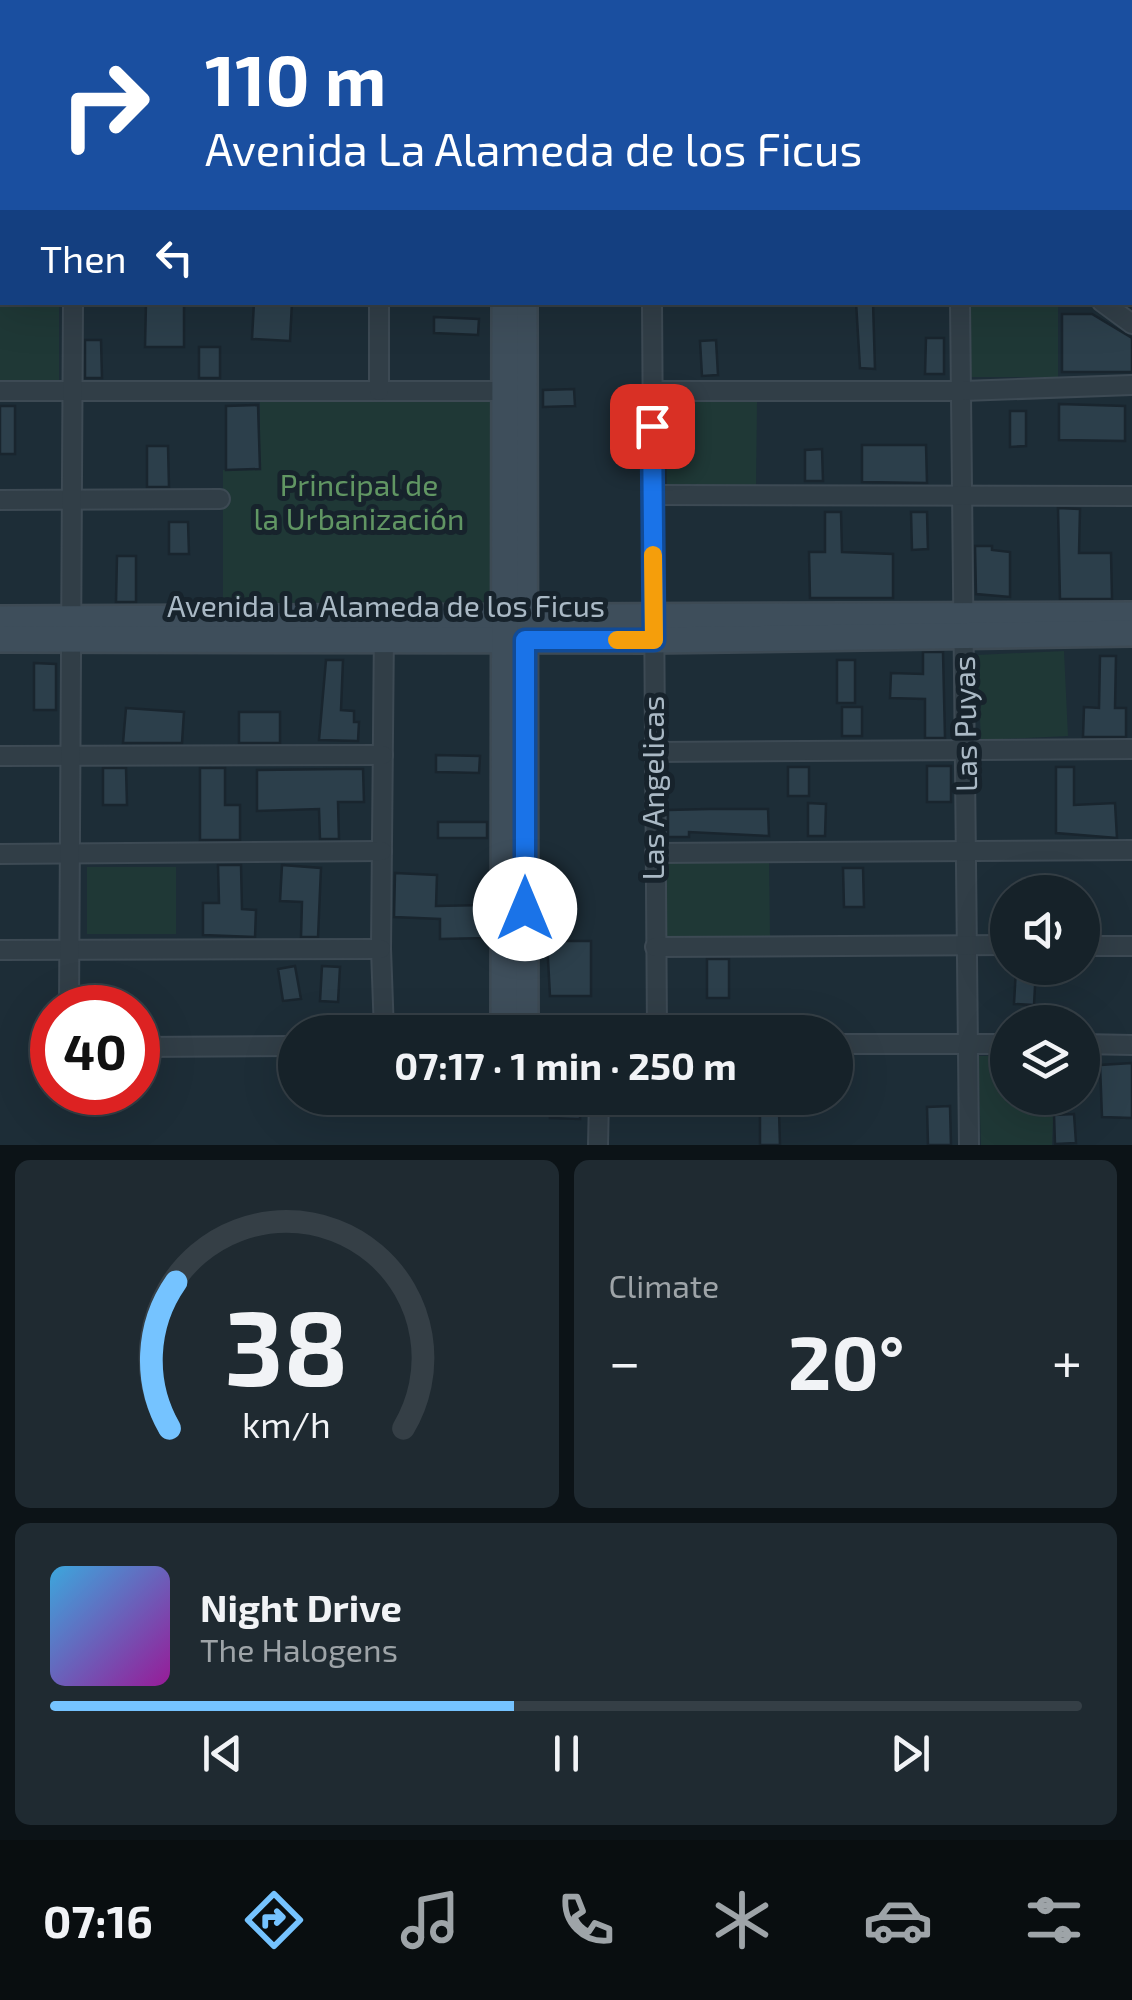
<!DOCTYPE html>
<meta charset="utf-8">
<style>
body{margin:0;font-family:"Exo 2",sans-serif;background:#1f2a31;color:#f1f3f6;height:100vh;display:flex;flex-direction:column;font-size:38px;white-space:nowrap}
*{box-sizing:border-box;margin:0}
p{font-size:32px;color:#9ea4a8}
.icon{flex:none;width:55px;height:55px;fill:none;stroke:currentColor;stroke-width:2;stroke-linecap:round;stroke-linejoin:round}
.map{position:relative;height:1145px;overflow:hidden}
.panel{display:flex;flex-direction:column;gap:15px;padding:15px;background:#0c1317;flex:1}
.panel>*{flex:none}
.top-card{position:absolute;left:0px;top:0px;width:1132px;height:305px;box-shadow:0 10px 40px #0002,0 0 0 2px #353f46;background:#1a4fa0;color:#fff;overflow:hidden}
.tools{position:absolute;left:990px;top:875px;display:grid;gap:20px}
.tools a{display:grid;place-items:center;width:110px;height:110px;border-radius:50%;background:#162229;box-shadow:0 10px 40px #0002,0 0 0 2px #353f46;font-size:50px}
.speed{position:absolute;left:30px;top:985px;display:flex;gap:20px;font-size:50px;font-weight:700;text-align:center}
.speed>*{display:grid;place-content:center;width:130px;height:130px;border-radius:50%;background:#162229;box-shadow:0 10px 40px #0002,0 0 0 2px #353f46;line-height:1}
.speed .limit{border:15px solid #d22;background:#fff;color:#111}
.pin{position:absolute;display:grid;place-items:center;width:85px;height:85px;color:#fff;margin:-42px;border-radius:20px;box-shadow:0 5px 15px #0006}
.me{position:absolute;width:110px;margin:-55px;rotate:0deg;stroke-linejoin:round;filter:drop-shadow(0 0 8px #0008)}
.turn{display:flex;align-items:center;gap:35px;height:210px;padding:0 40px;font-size:45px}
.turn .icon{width:130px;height:130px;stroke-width:2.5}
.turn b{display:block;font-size:70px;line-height:85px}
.then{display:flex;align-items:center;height:95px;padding:0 40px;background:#0003;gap:20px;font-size:38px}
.big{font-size:75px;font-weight:700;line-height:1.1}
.panel .card{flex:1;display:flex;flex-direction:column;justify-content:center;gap:15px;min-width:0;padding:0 35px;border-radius:15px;background:#1f2a31}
.panel .dial{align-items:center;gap:0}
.dial svg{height:260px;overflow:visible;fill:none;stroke:#353f46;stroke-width:7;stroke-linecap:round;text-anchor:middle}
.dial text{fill:#f1f3f6;stroke:none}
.song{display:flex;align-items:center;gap:30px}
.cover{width:120px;height:120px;border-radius:15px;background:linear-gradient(135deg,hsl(200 70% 55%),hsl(300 70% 35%))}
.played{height:10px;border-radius:5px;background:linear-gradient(90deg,#75c3ff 45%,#353f46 45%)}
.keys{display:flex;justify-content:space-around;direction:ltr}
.heat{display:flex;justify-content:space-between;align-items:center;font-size:55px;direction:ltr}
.panel .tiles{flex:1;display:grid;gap:15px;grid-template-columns:1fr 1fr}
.card:last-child{grid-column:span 2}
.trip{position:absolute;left:278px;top:1015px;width:575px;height:100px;border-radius:50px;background:#162229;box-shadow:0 10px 40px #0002,0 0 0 2px #353f46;font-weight:700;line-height:100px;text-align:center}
.dock{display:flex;height:160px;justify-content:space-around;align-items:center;background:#090e10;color:#9ea4a8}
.dock .icon{width:70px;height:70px}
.dock .active{color:#75c3ff}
.dock b{font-size:45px;color:#f1f3f6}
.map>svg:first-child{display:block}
</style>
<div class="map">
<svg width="1132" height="1145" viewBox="0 0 1132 1145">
<rect width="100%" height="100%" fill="#1d2d37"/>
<g fill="#1f3836">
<path d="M0,296L2,302L59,303V382L0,381Z"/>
<path d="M1087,302L1095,306L1058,307V377H970L969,303Z"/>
<path d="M495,399V609L223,608V470L260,469V400Z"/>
<path d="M666,401L757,402L756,486L667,485Z"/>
<path d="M1064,651L1068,736L981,740L977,655Z"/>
<path d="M769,860L770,936L667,938L666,861Z"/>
<rect x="87" y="867" width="89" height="67"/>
<path d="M978,1056H1007L1008,1098H1054L1052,1145H981Z"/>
</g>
<g fill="#2c3f4b" stroke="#19252e" stroke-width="2.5">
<path d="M146,302H184V347H145Z"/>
<path d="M254,302H292L290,341L252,339Z"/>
<path d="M856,302H873L875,369L860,368Z"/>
<path d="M1062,314H1092L1132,338V372H1062Z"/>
<path d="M434,317L479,319L478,335L434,333Z"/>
<path d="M926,338H944V374H925Z"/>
<path d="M85,340H101L102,378H85Z"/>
<path d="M716,340L718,375L702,376L700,341Z"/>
<rect x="199" y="347" width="21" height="31"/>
<path d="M574,389L575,406L543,407V390Z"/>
<path d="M1059,404L1125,406V441L1059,440Z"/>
<path d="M258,405L260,469L226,470V406Z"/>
<rect x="0" y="406" width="15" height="48"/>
<path d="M1010,411H1026V446L1010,447Z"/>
<path d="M862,445H926L927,483L862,482Z"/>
<path d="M147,446H168L169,487H147Z"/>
<path d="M822,449L823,481H805V450Z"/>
<path d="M1058,508L1080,509L1079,553H1111L1112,599H1060Z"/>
<path d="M825,512H841L842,552L893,554V598H810L809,552H825Z"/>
<path d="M911,512H927L928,549L912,550Z"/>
<path d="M169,522H188L189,554H169Z"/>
<path d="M975,546H992V550L1010,552V597L976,594Z"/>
<path d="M117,556H136V602H116Z"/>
<path d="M923,652H943L945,738H925V699L890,698L891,673L923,674Z"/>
<path d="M1100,656H1116L1115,708H1126V737H1083L1084,707L1099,708Z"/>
<path d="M326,660H343L341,710L354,711V722H359L358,741L319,740Z"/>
<rect x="837" y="660" width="18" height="43"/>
<path d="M34,663L56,664V710H34Z"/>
<rect x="842" y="707" width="20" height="29"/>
<path d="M126,708L184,712L182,743H123Z"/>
<rect x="239" y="712" width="41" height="31"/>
<path d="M436,755L480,756L479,773L436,772Z"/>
<rect x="927" y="766" width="24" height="36"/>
<rect x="788" y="767" width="21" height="29"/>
<path d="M1056,767H1074V805L1115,803L1117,838L1056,833Z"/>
<path d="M103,768H126L127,805H103Z"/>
<path d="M200,768H225V805H240V840H200Z"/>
<path d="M342,769H363L364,802H338L339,839H320L319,809L257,811V770Z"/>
<path d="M808,803L826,804L825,836H808Z"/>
<path d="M709,809H768L769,836L689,832V837H668V810Z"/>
<rect x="438" y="822" width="49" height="16"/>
<path d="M218,865H241L242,909L256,910L255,937L203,935V903H219Z"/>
<path d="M282,865L321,868L318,937H301L302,902L280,901Z"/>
<path d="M843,868H863L864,907H844Z"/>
<path d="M395,873L437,875L436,906L486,905L487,938L440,939V919L394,917Z"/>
<path d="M547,941H591V996H550Z"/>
<rect x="707" y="959" width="22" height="39"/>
<path d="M295,966L301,999L283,1001L278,969Z"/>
<path d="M322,966L340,967L338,1002L320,1001Z"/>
<path d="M1016,968H1036L1034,1005L1014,1004Z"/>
<path d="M1132,1063V1118L1102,1117L1100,1065Z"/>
<path d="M550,1098H580V1119L550,1118Z"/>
<path d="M950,1106L951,1145H928L927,1107Z"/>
<path d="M760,1111H779L780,1145H760Z"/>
<path d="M1074,1114L1076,1143L1055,1144L1054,1115Z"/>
</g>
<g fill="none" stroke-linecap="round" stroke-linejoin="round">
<defs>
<g id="street">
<path d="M73,0V2"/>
<path d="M651,0V2"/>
<path d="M677,0L680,2"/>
<path d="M380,2V0"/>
<path d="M0,66H2"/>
<path d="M0,175H2"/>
<path d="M0,282H2"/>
<path d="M652,302L657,1032"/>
<path d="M960,302L969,1145"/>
<path d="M1102,302L1132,324"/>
<path d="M0,391H514"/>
<path d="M379,391V302"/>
<path d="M652,391H963L1132,385"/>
<path d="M653,495L1132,496"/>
<path d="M0,500L220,499"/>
<path d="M384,628L381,949L384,1032"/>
<path d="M654,752L1132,749"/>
<path d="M0,756L383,755"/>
<path d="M655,853L1132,850"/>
<path d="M0,854L382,851"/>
<path d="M1082,946H1132"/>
<path d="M655,947L1008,945"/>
<path d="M0,950L381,949"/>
<path d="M69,1008L73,302"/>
<path d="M835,1044H1008"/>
<path d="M1082,1044L1132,1045"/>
<path d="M138,1047L295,1046"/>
<path d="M598,1145L599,1098"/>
</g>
<g id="secondary">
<path d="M505,0V2"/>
<path d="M941,0L945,2"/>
<path d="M526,2V0"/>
<path d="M1130,132L1132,133"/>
<path d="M524,302L525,1032"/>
<path d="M0,619L1132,615"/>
<path d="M0,639L653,640L1132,633"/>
<path d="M504,1032L505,302"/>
</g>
</defs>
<use href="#street" stroke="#3d4a54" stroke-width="22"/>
<use href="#secondary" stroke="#3d4a54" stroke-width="30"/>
<use href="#street" stroke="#313e47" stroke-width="18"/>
<use href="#secondary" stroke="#3e4e5b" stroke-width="25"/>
</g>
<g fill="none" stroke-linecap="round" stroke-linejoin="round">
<defs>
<path id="route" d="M525,909V640H654L652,426"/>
</defs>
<use href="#route" stroke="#114b97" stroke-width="25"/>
<use href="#route" stroke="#1a73e8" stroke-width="18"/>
<path stroke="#f59e0b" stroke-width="18" d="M617,640H654L653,555"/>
</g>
<g text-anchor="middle" stroke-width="10" stroke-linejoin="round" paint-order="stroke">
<g font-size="30" fill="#619663" stroke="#17232c">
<text x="359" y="496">Principal de<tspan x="359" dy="34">la Urbanización</tspan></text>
</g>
<g font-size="30" fill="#aab9c5" stroke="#17232c">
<text x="386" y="617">Avenida La Alameda de los Ficus</text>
<text transform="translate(966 724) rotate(-91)" y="10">Las Puyas</text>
<text transform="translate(654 788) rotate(-90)" y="10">Las Angelicas</text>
</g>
</g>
</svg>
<div class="tools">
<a><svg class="icon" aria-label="sound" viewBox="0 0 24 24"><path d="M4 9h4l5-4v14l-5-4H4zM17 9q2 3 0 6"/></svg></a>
<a><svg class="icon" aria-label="layers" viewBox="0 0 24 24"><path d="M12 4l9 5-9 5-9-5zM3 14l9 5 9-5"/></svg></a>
</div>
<div class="speed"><div class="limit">40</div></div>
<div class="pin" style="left:652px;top:426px;background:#d93025"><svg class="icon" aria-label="arrive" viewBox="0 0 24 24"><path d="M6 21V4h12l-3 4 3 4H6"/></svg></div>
<svg class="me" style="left:525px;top:909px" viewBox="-20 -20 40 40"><circle r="19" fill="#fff"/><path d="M0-13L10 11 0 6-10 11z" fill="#1a73e8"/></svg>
<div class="trip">07:17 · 1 min · 250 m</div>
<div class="top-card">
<div class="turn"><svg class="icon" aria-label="right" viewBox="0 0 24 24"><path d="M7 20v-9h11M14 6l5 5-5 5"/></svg><div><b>110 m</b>Avenida La Alameda de los Ficus</div></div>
<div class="then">Then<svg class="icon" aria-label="left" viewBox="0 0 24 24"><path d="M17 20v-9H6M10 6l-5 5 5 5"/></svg></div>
</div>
</div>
<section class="panel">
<div class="tiles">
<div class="card dial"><svg viewBox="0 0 100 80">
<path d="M14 69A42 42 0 1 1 86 69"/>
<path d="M14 69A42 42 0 0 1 16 24" stroke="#75c3ff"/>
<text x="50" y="56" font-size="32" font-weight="700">38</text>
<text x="50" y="72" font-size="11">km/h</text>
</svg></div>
<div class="card"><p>Climate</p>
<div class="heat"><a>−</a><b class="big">20°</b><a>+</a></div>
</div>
<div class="card">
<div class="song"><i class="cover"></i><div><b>Night Drive</b><p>The Halogens</p></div></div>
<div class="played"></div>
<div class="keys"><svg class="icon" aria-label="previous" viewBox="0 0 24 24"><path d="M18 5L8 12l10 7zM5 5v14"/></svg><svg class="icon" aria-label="pause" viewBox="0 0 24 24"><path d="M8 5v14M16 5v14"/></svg><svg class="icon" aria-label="next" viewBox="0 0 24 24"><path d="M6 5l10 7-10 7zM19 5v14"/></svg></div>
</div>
</div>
</section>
<nav class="dock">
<b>07:16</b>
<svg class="icon active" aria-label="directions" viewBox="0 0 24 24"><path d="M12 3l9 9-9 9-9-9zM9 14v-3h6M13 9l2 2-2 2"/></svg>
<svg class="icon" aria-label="music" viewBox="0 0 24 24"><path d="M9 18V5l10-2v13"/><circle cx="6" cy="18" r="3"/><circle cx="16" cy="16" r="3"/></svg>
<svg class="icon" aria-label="phone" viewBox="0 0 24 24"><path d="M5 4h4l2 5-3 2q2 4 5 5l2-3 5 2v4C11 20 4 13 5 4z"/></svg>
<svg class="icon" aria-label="climate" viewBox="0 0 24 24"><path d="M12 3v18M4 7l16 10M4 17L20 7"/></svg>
<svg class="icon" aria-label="car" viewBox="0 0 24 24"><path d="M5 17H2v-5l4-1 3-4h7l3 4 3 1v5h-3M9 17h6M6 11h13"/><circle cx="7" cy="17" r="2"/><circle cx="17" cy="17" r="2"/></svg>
<svg class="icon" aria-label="filters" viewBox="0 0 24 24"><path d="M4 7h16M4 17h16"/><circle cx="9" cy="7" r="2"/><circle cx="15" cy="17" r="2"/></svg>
</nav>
